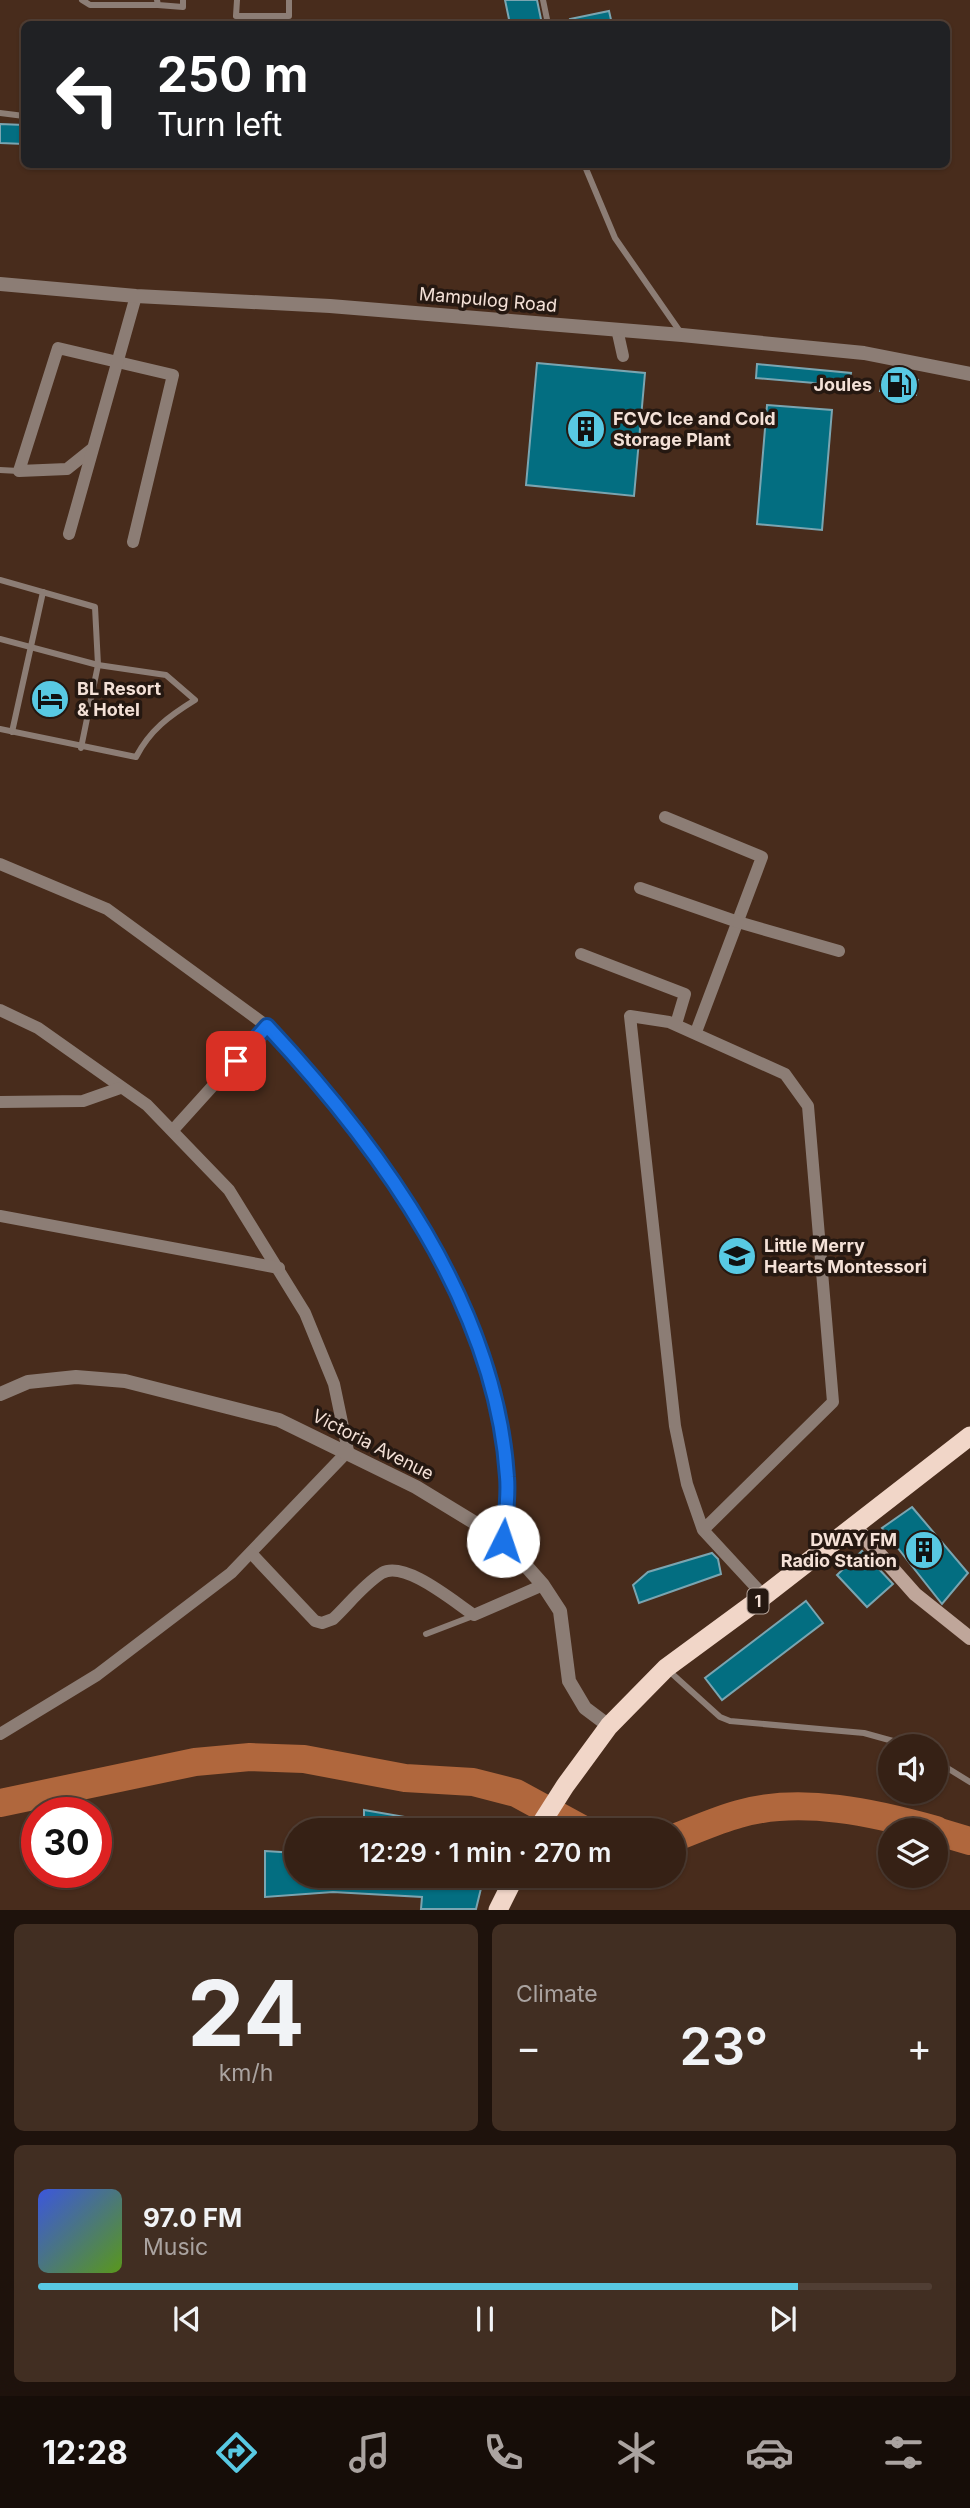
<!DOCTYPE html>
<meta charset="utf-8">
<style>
body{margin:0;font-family:Inter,sans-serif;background:#412e22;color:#f1f3f6;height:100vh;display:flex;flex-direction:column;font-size:26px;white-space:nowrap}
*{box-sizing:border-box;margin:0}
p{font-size:23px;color:#aaa3a0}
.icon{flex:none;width:38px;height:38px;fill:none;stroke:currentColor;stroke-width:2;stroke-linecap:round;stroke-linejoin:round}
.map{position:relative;height:1910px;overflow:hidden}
.drawer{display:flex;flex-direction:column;gap:14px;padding:14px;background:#1e120c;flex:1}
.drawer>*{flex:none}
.hud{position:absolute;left:21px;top:21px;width:929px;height:147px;border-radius:10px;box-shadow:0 2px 5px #0004,0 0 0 2px #503e34;background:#202124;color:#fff;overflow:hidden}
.controls{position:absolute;left:878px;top:1734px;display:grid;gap:14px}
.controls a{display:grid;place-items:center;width:70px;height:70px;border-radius:50%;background:#362115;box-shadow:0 2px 5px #0004,0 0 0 2px #503e34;font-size:35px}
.speed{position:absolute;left:21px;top:1797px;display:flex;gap:14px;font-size:35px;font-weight:700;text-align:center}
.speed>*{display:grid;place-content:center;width:91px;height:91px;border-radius:50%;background:#362115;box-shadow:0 2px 5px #0004,0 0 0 2px #503e34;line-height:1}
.speed .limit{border:10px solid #d22;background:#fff;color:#111}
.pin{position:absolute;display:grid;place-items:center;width:60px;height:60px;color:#fff;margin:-30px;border-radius:14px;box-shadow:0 4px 10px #0006}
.me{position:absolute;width:77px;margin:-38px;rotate:4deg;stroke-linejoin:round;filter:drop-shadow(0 0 5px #0008)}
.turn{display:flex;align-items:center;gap:24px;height:147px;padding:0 21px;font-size:32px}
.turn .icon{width:91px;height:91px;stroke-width:2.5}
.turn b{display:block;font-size:49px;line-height:60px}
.big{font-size:52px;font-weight:600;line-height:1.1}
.drawer .tile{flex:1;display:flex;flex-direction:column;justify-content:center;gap:10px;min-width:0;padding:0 24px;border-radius:10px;background:#412e22}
.drawer .dial{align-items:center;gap:0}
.dial b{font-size:91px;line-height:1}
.song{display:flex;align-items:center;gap:21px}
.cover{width:84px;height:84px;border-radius:10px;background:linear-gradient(135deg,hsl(230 70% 55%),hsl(90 70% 35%))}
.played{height:7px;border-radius:4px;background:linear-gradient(90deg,#58c9e3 85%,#503e34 85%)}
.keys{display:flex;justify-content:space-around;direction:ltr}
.heat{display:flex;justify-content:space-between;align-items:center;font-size:38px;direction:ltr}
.drawer .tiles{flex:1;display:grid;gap:14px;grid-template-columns:1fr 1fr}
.tile:last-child{grid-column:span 2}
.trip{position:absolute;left:284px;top:1818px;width:402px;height:70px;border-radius:35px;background:#362115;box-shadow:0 2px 5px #0004,0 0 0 2px #503e34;font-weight:600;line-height:70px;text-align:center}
.tab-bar{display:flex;height:112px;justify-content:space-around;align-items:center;background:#160d08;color:#aaa3a0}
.tab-bar .icon{width:49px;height:49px}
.tab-bar .active{color:#58c9e3}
.tab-bar b{font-size:32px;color:#f1f3f6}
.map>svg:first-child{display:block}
</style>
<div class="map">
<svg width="970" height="1910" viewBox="0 0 970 1910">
<rect width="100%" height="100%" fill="#482c1c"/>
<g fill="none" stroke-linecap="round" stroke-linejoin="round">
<g stroke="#b0673d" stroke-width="28">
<path d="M0,1803L195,1762L250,1757L304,1759L405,1778L473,1782L516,1793L584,1830"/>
<path d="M936,1831L970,1841"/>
<path d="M674,1838C695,1830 717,1820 739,1814C801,1796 876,1813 936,1830"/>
</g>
</g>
<g fill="#036e81" stroke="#7aa5b1" stroke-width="2">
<path d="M505,0H537L542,24H510Z"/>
<path d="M609,11L612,24H571L570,19Z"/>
<path d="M0,124L24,125V144L0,143Z"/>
<path d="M537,363L645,373L634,496L526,485Z"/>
<path d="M757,364L851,373L849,386L756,378Z"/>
<path d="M882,376L918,380L916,395L880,391Z"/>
<path d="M767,405L832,410L822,530L757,524Z"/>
<path d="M912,1507L968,1573L942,1604L882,1528Z"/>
<path d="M862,1551L893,1584L867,1607L837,1575Z"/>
<path d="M712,1553L718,1559L721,1574L639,1603L633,1585L648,1572Z"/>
<path d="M806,1601L823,1623L722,1700L705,1678Z"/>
<path d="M364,1810L446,1824V1830H364Z"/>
<path d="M265,1851L296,1853V1876H484L476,1909H421L422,1897L333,1892L265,1897Z"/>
</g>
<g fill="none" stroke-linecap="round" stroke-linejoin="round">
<g stroke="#8c7d75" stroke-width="6">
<path d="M82,0L90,5H158"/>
<path d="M157,0L158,5L183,7V0"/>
<path d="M237,0L236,16H289V0"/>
<path d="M543,0L548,24"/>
<path d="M0,113L24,116"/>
<path d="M584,164L615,238L681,333"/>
<path d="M0,470L19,471"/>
<path d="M0,580L95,607L98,665L81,748"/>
<path d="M0,639L98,665L166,675L195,700C169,716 150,730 136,757L0,729"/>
<path d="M12,732L43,592"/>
<path d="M426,1634L473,1616"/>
<path d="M669,1671L720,1717L730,1721L864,1733L911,1746"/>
<path d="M936,1761L970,1782"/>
</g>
<g stroke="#8c7d75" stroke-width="12">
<path d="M617,329L623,356"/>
<path d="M92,449L67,469L19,471L58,348L173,375L133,542"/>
<path d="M69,534L136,296"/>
<path d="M665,817L762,857L696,1032"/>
<path d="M0,864L107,909L267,1026L325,1089L392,1178L433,1244L469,1317L498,1412L508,1480L503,1540"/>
<path d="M640,888L738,922L839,951"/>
<path d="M581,954L685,994L676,1024"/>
<path d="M0,1010L38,1028L147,1105L229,1190L305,1313L334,1384L348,1451L231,1573L97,1675L0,1734"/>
<path d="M0,1102L83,1101L120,1088"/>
<path d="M173,1130L267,1026"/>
<path d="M0,1216L279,1268"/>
<path d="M703,1530L833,1402L808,1106L785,1074L669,1022L630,1016L675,1426L687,1484L703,1530L764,1596"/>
<path d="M251,1553L315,1621L322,1623L333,1619C348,1605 364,1584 382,1573C405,1560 454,1602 474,1615L543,1585"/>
</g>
<g stroke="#8c7d75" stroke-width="14">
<path d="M0,284L136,296L330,306L682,335L864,353L970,374"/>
<path d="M0,1394L28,1382L76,1377L125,1381L279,1420L416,1487L503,1540L543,1585L560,1611L569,1681L585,1708L609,1726"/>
</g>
<path stroke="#bfa69a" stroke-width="14" d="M854,1525L915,1594L970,1638"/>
<g stroke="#f1d6c8" stroke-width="19">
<path d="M537,1830L565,1786L609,1726L666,1668L764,1596L970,1436"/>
<path d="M498,1910L515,1876"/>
</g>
</g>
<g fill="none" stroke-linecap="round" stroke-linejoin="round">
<defs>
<path id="route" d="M236,1061L267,1026C380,1147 496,1305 507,1477C509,1498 505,1520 503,1541"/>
</defs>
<use href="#route" stroke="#114b97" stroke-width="18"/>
<use href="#route" stroke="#1a73e8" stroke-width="12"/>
</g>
<defs>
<symbol id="fuel-disc" viewBox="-11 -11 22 22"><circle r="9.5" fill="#58c9e3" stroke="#251811"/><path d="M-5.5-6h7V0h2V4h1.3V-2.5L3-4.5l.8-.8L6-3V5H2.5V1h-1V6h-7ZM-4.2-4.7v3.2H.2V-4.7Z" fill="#111"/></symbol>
<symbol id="building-disc" viewBox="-11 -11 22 22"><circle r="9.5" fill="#58c9e3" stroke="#251811"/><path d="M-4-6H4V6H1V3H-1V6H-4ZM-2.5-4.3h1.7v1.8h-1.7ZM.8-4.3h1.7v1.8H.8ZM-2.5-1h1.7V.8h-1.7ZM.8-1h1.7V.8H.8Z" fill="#111"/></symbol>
<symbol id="hotel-disc" viewBox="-11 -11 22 22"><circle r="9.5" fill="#58c9e3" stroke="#251811"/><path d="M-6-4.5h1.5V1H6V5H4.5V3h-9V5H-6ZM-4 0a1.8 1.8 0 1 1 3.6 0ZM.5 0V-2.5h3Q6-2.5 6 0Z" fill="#111"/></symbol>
<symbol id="school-disc" viewBox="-11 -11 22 22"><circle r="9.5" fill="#58c9e3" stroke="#251811"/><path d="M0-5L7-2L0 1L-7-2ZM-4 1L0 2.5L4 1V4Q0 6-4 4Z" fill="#111"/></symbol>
</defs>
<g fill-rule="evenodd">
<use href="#fuel-disc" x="877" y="363" width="44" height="44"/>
<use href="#building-disc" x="564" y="407" width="44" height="44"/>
<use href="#hotel-disc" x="28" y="677" width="44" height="44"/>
<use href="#school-disc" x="715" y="1234" width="44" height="44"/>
<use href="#building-disc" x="902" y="1528" width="44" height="44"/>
</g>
<g text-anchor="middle" stroke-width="7" stroke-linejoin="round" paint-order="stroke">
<rect fill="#251811" stroke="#b6a59c" stroke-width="2" x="747.5" y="1588.5" width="21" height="25" rx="5"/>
<g font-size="16" font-weight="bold" fill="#f4e1d7">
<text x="758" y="1607">1</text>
</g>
<g font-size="18" fill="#f4e1d7" stroke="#251811">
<text transform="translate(488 300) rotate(5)" y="6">Mampulog Road</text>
<text transform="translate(373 1445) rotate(27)" y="6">Victoria Avenue</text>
</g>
<g font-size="18" font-weight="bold" fill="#f4e1d7" stroke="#251811" text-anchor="start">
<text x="872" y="391" text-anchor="end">Joules</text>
<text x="613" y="425">FCVC Ice and Cold<tspan x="613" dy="21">Storage Plant</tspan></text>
<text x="77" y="695">BL Resort<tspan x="77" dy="21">&amp; Hotel</tspan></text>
<text x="764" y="1252">Little Merry<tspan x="764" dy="21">Hearts Montessori</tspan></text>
<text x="897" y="1546" text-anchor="end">DWAY FM<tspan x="897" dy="21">Radio Station</tspan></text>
</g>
</g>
</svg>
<div class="controls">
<a><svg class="icon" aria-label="sound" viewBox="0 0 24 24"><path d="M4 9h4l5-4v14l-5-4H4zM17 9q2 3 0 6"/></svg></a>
<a><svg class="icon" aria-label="layers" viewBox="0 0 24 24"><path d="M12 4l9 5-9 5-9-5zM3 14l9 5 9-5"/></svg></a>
</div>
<div class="speed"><div class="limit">30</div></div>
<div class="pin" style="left:236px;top:1061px;background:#d93025"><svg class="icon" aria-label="arrive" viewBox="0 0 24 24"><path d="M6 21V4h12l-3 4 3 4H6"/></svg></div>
<svg class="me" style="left:503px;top:1541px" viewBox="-20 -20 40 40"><circle r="19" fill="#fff"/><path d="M0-13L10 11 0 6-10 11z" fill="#1a73e8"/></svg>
<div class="trip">12:29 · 1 min · 270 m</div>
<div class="hud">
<div class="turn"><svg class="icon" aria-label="left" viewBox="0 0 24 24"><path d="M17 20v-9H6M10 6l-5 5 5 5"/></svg><div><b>250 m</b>Turn left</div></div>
</div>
</div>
<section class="drawer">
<div class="tiles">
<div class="tile dial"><b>24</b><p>km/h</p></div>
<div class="tile"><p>Climate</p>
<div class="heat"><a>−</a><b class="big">23°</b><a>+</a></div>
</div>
<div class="tile">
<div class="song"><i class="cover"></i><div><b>97.0 FM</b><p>Music</p></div></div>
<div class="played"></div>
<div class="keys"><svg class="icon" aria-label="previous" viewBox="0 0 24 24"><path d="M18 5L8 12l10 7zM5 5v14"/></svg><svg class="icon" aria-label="pause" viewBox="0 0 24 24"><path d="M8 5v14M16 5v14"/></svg><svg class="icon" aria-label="next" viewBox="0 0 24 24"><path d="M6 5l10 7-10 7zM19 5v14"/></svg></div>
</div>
</div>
</section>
<nav class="tab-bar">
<b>12:28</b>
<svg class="icon active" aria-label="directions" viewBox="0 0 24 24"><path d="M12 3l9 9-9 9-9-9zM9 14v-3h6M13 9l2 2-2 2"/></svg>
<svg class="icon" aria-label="music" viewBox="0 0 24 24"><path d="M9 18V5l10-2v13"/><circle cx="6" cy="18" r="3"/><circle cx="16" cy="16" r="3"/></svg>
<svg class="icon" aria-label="phone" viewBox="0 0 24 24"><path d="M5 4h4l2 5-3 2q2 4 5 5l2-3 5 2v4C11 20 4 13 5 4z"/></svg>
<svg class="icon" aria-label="climate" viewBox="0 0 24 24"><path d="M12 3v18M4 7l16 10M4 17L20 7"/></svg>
<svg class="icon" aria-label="car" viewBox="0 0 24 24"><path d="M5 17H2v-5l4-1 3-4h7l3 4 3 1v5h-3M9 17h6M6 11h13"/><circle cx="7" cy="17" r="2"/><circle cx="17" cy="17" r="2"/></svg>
<svg class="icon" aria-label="filters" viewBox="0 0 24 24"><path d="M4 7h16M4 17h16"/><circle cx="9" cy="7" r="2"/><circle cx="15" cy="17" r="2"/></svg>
</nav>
